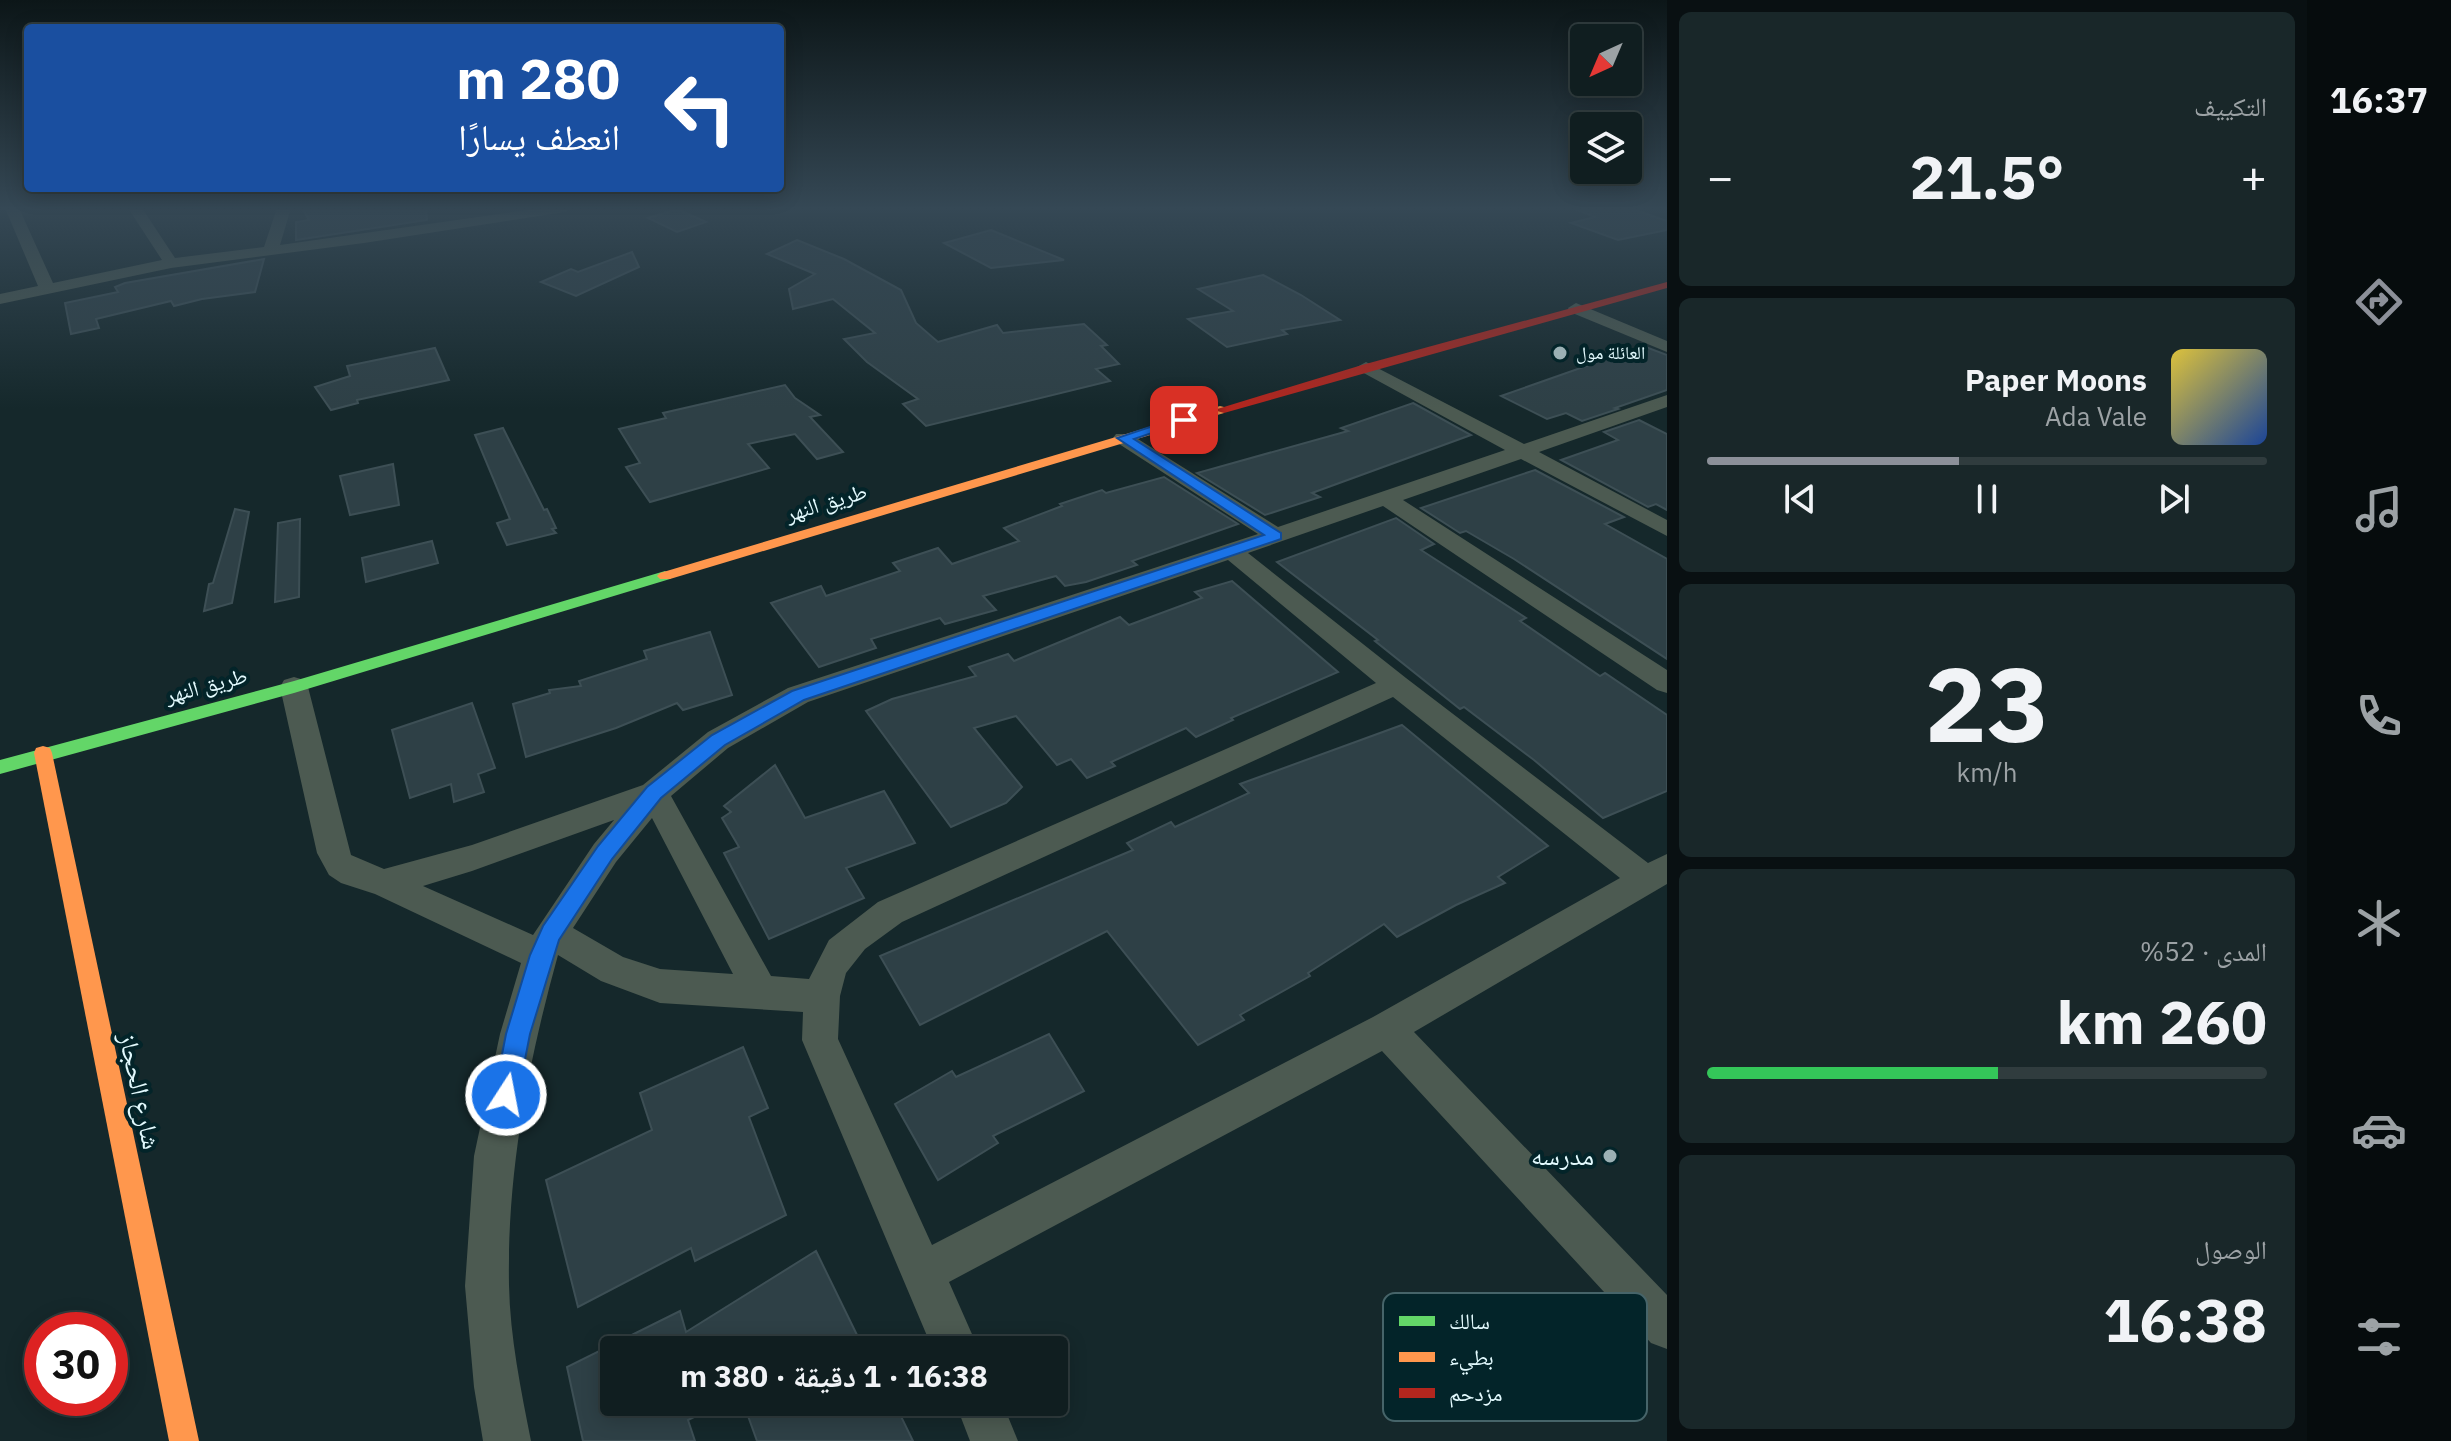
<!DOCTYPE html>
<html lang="ar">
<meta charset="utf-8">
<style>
body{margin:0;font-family:"IBM Plex Sans","Noto Naskh Arabic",sans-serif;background:#192729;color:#f1f3f6;direction:rtl;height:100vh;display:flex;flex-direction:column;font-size:30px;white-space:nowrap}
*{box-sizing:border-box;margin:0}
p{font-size:26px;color:#9ca2a5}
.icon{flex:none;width:44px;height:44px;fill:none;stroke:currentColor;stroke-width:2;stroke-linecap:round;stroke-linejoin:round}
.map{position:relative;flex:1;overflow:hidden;direction:ltr}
.drawer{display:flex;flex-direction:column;gap:12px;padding:12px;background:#091012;width:640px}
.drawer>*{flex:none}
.banner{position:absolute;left:24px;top:24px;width:760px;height:168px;border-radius:8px;box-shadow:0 4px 20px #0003,0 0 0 2px #303c3e;direction:rtl;background:#1a4fa0;color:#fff;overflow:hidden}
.needle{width:52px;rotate:224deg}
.fabs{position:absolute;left:1570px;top:24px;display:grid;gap:16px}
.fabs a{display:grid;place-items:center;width:72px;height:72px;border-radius:8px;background:#101e20;box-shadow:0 4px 20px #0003,0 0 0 2px #303c3e;font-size:40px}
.speed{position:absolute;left:24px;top:1312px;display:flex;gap:16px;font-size:40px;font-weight:700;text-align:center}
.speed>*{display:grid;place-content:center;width:104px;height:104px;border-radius:50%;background:#101e20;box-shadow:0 4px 20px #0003,0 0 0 2px #303c3e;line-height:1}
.speed .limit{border:12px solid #d22;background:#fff;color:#111}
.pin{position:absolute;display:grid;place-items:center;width:68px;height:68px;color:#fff;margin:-34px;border-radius:16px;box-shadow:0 4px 12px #0006}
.me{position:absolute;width:88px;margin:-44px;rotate:11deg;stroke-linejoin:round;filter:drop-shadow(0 0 6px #0008)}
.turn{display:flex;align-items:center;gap:28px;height:168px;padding:0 32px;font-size:36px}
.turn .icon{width:104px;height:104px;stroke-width:2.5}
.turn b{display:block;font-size:56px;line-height:68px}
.big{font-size:60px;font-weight:700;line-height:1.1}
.drawer .tile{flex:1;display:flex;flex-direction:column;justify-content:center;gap:12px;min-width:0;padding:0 28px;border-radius:12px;background:#192729}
.drawer .dial{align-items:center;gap:0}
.dial b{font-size:104px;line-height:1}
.song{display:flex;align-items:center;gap:24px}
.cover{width:96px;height:96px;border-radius:12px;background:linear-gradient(135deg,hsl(50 70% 55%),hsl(220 70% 35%))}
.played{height:8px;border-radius:4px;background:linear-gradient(90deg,#8c9099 45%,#303c3e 45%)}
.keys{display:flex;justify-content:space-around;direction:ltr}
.heat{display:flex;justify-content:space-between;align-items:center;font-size:44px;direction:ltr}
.charge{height:12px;border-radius:6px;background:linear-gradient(90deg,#34c759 52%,#303c3e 0)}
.trip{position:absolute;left:600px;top:1336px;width:468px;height:80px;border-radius:8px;background:#101e20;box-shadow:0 4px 20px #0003,0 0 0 2px #303c3e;font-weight:700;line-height:80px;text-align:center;direction:rtl}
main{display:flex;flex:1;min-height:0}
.dock{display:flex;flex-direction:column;width:144px;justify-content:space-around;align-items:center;background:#060c0d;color:#9ca2a5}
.dock .icon{width:56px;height:56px}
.dock .selected{color:#8c9099}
.dock b{font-size:36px;color:#f1f3f6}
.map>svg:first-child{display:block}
</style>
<main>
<nav class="dock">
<b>16:37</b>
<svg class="icon selected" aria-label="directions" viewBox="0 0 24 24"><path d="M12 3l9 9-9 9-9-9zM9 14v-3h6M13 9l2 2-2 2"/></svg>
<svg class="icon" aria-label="music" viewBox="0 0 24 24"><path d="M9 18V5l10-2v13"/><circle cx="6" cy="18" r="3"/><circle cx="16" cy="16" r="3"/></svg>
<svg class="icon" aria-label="phone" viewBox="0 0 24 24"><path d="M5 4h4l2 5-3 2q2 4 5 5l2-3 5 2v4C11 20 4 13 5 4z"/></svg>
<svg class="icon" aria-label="climate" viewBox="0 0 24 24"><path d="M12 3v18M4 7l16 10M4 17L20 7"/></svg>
<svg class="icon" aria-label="car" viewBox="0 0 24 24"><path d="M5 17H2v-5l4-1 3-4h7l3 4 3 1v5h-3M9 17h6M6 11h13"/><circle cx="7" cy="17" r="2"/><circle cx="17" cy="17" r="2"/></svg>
<svg class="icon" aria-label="filters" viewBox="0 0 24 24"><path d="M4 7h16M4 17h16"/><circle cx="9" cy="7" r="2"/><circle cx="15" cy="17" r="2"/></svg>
</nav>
<section class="drawer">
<div class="tile"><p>التكييف</p>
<div class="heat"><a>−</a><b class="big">21.5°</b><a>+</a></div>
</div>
<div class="tile">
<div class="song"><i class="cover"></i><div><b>Paper Moons</b><p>Ada Vale</p></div></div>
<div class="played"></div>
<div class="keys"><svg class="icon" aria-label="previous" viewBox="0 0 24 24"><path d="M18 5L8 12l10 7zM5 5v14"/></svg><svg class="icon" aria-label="pause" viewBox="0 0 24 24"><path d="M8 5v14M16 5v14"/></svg><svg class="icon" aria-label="next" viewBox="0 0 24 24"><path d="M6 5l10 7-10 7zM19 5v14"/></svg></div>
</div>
<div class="tile dial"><b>23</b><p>km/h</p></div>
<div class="tile"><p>المدى · 52%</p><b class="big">260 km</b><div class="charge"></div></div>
<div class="tile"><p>الوصول</p><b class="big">16:38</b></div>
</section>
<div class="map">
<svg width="1667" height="1441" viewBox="0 0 1667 1441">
<rect width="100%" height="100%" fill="#15282b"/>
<g fill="#2e4046" stroke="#3d4f55" stroke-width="2">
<path d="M302,208H426L427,220L296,240V222L309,220Z"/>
<path d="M1573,208H1630L1667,221V230L1618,240L1571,223L1595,217Z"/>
<path d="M677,209L706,222L677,232L648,218Z"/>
<path d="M991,230L1064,260L991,268L944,243Z"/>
<path d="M797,240L844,259L901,290L916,323L938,342L997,325L1003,333L1084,324L1107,345L1101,346L1119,364L1096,369L1110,381L926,426L903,404L918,399L867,362L844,339L875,333L833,299L793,309L789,289L815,274L767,254Z"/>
<path d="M632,252L639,267L576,296L541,282L571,269L578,272Z"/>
<path d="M264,259L255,292L202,299L174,306L171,301L96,319L99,328L71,334L65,303L118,292L115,287L125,283Z"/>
<path d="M1263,275L1301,295L1340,320L1282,330L1287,334L1227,347L1188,319L1233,311L1198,289Z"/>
<path d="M1643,346L1667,355V390L1615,408L1618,409L1582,421L1566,413L1547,419L1501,396Z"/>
<path d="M435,348L449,380L357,400L358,403L331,410L315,387L350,376L347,366Z"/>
<path d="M785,385L795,398L820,415L810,417L843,452L817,459L795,434L748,444L769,468L650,502L626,467L640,463L619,429L666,418L663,413Z"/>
<path d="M1413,403L1471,435L1312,493L1320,497L1265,515L1197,473L1348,431L1341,428Z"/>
<path d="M1639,420L1667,434V510L1656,504L1648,507L1561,460L1618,440L1604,432Z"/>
<path d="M503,428L544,510L547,509L556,528L552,529L556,533L507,545L497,523L510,519L475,435Z"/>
<path d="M393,464L399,505L350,515L340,476Z"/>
<path d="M1535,470L1624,517L1605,524L1667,559V659L1514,559L1466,531L1460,533L1421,508Z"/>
<path d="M1164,477L1238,524L1132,561L1137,565L1086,582L1065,586L1056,576L983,596L996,610L945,624L940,618L871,639L876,648L819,667L771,603L821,586L826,596L900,571L893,563L938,548L952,564L1019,541L1004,528L1062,506L1060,504L1102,490L1106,493Z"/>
<path d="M235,509L249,512L232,603L204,611L209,584L213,583Z"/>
<path d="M1396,518L1434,544L1421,550L1526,618L1520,621L1600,676L1605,673L1667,715V791L1603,818L1534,760L1464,707L1460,709L1375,641L1378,640L1277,562Z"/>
<path d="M300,519L299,597L275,602L278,523Z"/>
<path d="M432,541L438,563L366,582L362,558Z"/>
<path d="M1232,581L1338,672L1231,718L1233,720L1196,737L1186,728L1111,762L1115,766L1087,778L1071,759L1057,765L1016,716L974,728L1022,787L1006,803L951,827L866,711L892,699L976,676L969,667L1008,654L1014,661L1120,617L1129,625L1202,598L1195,592Z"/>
<path d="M710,632L732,695L683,710L677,703L616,728L526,757L513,704L550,693L549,690L581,686L579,681L647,659L644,651Z"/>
<path d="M472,703L495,768L478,774L484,792L454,802L451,784L410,798L392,730Z"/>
<path d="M1402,725L1548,846L1498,877L1505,883L1456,905L1397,937L1384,924L1308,973L1310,976L1240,1015L1244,1020L1198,1045L1107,931L920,1025L880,956L1133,850L1127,843L1171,822L1175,827L1249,793L1240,784Z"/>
<path d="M775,765L805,818L884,791L915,843L846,868L864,898L769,939L724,853L739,847L722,818L731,812L724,806Z"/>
<path d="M1049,1034L1084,1091L993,1136L998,1143L938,1180L895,1104L952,1071L956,1077Z"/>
<path d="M743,1047L768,1108L749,1117L786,1215L695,1261L691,1248L578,1307L546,1180L652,1130L640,1093Z"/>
<path d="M816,1251L857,1335L835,1350H614V1402H724L688,1420L695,1441H583L567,1367L680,1311L686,1332Z"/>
<path d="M743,1402H894L913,1441H757Z"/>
</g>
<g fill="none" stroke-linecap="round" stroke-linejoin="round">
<g fill="#4c5a51" fill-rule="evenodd">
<path d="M5,208H19L53,283L162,260L128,208H142L175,258L264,247L277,208H291L280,245L541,208H572L565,212L364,243L171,268L0,304V294L38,286Z"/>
<path d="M1576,303L1667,341V352L1570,312L1568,308Z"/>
<path d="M1366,362L1524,444L1667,395V407L1539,452L1667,520V536L1521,459L1403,500L1667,670V693L1657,690L1383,506L1248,553L1406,678L1648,863L1667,854V884L1414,1032L1667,1295V1349L1651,1343L1382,1051L949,1282L979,1350H933L802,1040L803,1012L660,1003L601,981L558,955C528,1063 507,1172 509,1285C510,1337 521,1390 531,1441H483L474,1387L465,1286L474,1156L500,1034L521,963L375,894L341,883L329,875L317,853L280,687L284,680L294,677L304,680L308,687L351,855L384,869L472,845L643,785L708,732L788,688L1258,534L1116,442L1113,438L1116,434H1130L1278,527L1505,450L1360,371L1357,367ZM1228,560L1376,683L878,902L829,940L809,979L771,976L671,796L728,748L808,702ZM1393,697L1620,878L1373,1017L932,1245L838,1039L840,996L846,973L865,949L902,922ZM652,818L733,974L660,969L623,957L573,928L616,862ZM614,820L594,844L533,935L423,886L472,871Z"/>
<path d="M955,1402H1002L1018,1441H970Z"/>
</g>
<path fill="#63d668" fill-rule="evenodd" d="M665,571L673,576L670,579L294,693L0,774V760L294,681Z"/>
<g fill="#ff974d" fill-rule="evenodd">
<path d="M1220,406L1224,407V413L670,579H660L657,576L660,573Z"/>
<path d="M43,746L50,748L52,753L199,1441H169L34,753L36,748Z"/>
</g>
<path fill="#b3261e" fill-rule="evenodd" d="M1667,282V288L1224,413L1214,410L1362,365Z"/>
</g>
<linearGradient id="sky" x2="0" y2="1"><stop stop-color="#0c1618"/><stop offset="0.51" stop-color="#354855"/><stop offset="1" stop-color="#354855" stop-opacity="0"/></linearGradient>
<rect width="1667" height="409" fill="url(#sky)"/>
<path fill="#1a73e8" stroke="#114b97" stroke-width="2" d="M1180,417L1191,420L1134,439L1281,533V539L804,700L725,745L661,798L612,859L559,940L530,1034L518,1095L515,1104L506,1108L497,1104L494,1095L506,1034L530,955L543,926L598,846L647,787L712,735L792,691L1264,535L1117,438Z"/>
<g fill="#9bb0b4" stroke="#032429" stroke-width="3">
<circle cx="1560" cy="353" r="8"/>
<circle cx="1610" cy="1156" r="8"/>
</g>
<g text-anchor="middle" stroke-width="8" stroke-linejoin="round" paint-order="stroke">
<g font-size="18" fill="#e3fafe" stroke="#032429" text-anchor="start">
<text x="1576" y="359">العائلة مول</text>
</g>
<g font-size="22" fill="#e3fafe" stroke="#032429">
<text transform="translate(826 502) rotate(-17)" y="8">طريق النهر</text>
<text transform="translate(206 685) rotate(-15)" y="8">طريق النهر</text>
</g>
<g font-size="26" fill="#e3fafe" stroke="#032429">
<text transform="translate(140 1091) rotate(78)" y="9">شارع الحجاز</text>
</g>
<g font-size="26" fill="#e3fafe" stroke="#032429" text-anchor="end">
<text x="1594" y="1165">مدرسه</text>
</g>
</g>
<rect x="1383" y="1293" width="264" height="128" rx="12" fill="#032429" stroke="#466469" stroke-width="2"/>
<rect x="1399" y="1316" width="36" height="10" fill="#63d668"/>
<rect x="1399" y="1352" width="36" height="10" fill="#ff974d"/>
<rect x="1399" y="1388" width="36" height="10" fill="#b3261e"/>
<g font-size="22" fill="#e3fafe">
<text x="1449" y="1329">سالك</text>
<text x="1449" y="1365">بطيء</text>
<text x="1449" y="1401">مزدحم</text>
</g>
</svg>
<div class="fabs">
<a><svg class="needle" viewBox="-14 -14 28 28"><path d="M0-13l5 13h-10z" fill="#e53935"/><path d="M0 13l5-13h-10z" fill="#9ca2a5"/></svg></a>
<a><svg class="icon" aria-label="layers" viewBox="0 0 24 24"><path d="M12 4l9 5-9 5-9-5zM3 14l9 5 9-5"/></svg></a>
</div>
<div class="speed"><div class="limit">30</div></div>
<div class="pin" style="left:1184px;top:420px;background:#d93025"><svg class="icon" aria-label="arrive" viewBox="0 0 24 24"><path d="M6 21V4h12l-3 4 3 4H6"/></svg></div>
<svg class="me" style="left:506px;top:1095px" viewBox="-20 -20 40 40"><circle r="17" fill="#1a73e8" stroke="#fff" stroke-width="3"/><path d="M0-11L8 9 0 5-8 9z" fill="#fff"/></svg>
<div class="trip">16:38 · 1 دقيقة · 380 m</div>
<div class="banner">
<div class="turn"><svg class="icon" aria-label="left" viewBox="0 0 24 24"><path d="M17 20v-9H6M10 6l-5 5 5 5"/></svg><div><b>280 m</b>انعطف يسارًا</div></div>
</div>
</div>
</main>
